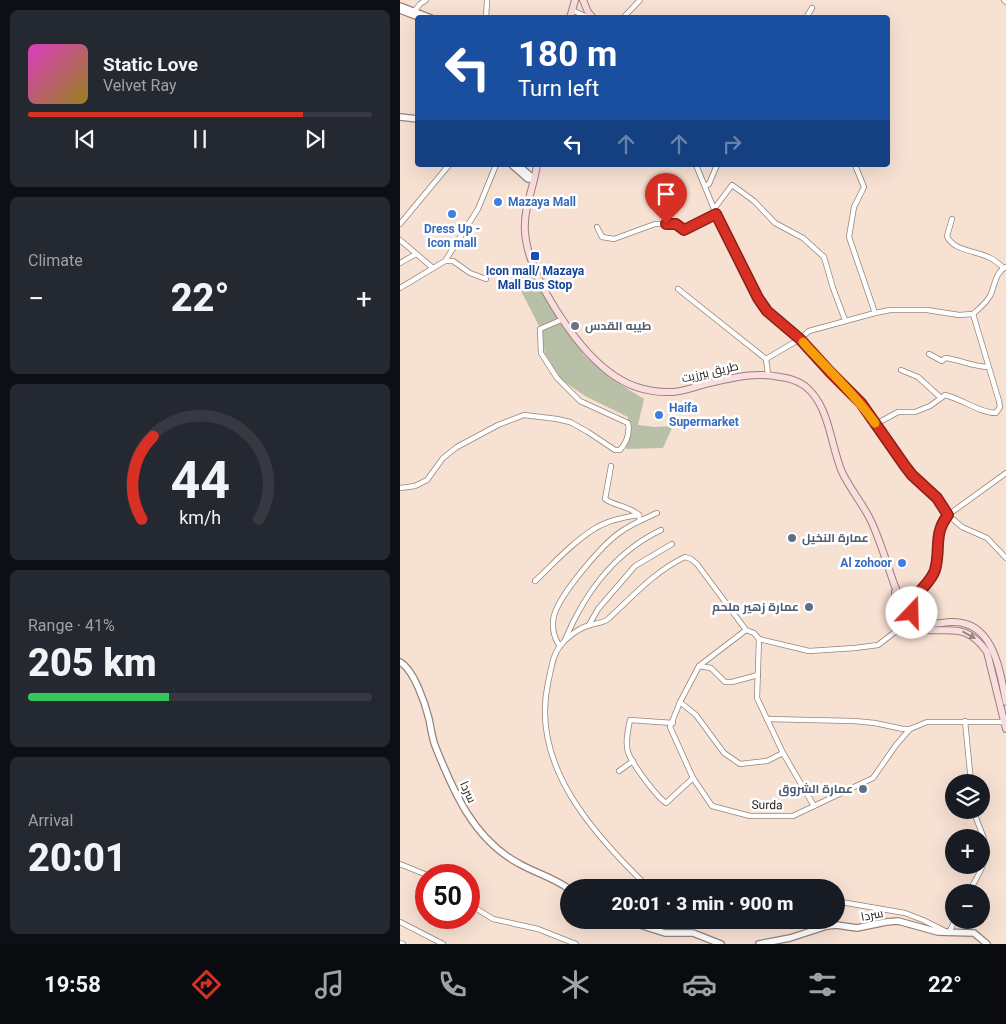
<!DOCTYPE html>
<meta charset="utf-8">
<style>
body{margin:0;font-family:Roboto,Cairo,sans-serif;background:#242831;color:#f1f3f6;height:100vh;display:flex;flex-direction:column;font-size:19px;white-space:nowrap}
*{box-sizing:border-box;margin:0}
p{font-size:16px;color:#9ea1a6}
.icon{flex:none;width:28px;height:28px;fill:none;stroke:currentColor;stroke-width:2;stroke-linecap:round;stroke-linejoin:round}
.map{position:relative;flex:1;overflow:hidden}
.panel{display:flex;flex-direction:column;gap:10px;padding:10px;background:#0d0f14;width:400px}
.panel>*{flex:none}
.guide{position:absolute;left:15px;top:15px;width:475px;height:152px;border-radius:5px;box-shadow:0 5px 20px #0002;background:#1a4fa0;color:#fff;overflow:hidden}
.controls{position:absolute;left:545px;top:774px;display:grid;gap:10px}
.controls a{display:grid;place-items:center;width:45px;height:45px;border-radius:50%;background:#171b24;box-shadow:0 5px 20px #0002;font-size:25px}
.speed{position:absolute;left:15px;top:864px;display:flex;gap:10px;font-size:25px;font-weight:700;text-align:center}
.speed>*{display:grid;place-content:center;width:65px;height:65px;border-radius:50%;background:#171b24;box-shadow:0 5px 20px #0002;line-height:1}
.speed .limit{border:8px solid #d22;background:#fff;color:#111}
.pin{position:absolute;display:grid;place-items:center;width:42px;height:42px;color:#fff;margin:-51px -21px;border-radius:50% 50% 50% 0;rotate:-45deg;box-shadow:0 0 5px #0007}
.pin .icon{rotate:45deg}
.me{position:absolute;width:55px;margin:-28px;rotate:21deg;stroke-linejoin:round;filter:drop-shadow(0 0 4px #0008)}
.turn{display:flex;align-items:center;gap:18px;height:105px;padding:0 20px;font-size:22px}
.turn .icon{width:65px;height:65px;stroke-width:2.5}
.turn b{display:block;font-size:35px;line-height:42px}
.lanes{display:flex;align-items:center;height:48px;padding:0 20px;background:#0003;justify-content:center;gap:25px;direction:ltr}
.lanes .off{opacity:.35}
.big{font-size:38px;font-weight:800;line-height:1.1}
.panel .tile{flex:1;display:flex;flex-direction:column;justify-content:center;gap:8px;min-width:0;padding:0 18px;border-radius:8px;background:#242831}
.panel .dial{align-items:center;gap:0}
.dial svg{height:130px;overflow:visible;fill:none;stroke:#363941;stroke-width:7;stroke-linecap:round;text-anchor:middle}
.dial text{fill:#f1f3f6;stroke:none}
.song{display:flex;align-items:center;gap:15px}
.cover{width:60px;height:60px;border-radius:8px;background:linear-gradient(135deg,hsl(310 70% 55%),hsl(50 70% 35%))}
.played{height:5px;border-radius:2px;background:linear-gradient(90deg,#d93025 80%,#363941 80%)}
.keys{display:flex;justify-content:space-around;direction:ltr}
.heat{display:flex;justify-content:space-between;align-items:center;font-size:28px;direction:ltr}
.charge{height:8px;border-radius:4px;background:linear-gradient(90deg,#34c759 41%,#363941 0)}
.trip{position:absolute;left:160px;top:879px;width:285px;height:50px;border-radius:25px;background:#171b24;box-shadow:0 5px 20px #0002;font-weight:800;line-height:50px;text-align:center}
.dock{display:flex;height:80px;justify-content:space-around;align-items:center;background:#090b0e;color:#9ea1a6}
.dock .icon{width:35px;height:35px}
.dock .selected{color:#d93025}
.dock b{font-size:22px;color:#f1f3f6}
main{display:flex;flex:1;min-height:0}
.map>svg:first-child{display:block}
</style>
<main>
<section class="panel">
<div class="tile">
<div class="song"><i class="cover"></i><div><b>Static Love</b><p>Velvet Ray</p></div></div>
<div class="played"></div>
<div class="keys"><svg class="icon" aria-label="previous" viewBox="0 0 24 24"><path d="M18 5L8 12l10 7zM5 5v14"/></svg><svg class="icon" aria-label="pause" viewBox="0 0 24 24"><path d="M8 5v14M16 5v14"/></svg><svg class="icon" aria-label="next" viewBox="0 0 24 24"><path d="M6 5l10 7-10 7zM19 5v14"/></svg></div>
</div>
<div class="tile"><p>Climate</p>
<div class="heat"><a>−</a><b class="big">22°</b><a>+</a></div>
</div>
<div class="tile dial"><svg viewBox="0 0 100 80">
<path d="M14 69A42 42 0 1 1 86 69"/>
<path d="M14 69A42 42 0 0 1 21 18" stroke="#d93025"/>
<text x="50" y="56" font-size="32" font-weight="700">44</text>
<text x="50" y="72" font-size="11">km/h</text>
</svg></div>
<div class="tile"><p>Range · 41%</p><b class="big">205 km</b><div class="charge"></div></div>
<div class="tile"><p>Arrival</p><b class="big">20:01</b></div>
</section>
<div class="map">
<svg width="606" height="944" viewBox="0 0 606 944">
<rect width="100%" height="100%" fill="#f7e1d3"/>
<path fill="#b8c0a7" d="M112,273L137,274L184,355L210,378L244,399L238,425L255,427L273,426L263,448L226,449L228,417L185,396L162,380L145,354L140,328Z"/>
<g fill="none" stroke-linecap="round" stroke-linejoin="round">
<defs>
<g id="minor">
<path d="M604,0L606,2"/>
<path d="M172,10L189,18"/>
<path d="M13,13L20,4L26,0"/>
<path d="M86,18L87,0"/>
<path d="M223,18L240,0"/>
<path d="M406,18L412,8"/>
<path d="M296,165L314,209L358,298L367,311L400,339L429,372L461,403L505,466L512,475L537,498L548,515L562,527L587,538L606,558"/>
<path d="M455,165L464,187L454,207L449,237L475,313"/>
<path d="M305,186L309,184L317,165"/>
<path d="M314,209L332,185L354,201L375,223L403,238L424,257L433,288L445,320"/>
<path d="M552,219L547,236C552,250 575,251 588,257C594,259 599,264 604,268"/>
<path d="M0,224L49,165"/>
<path d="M197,227L202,237L214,239L255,224H276L285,230L316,214"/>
<path d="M0,240L33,268"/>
<path d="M45,261L78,209L96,165"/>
<path d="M0,263L16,254"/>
<path d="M0,288L45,261H53L70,273L86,279"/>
<path d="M278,289L366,359"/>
<path d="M529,354L542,361L545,358C561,360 571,366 588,367"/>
<path d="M501,370L518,377L541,398"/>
<path d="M368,374L366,359L400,339L409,331L475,313L490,310H527L559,315L573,314C579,309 586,303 590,296C595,286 595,272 606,267"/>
<path d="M476,424L498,412H515L530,406L545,395C562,399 580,413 596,413L600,407L599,401L573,314"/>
<path d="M211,466L205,499C215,506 229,506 239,515"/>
<path d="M0,488L15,486L27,480L43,458L57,447L98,425L124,415L157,419L170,422L188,432L215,450H220C227,442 230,433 228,423L180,401L157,378L141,353L140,329L163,319"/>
<path d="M135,581C154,563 172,543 194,529C208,520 224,517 239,515L240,520"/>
<path d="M505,609L510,599L515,598"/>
<path d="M511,611C515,593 529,587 535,571C542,551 532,534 548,515L606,473"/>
<path d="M189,625L198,609L235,566L272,544"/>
<path d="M346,630L299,666L280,702L270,727L293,778L312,806L350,816H393L473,778L496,745L510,729L527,722H604"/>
<path d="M359,639L357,698L383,753L414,806"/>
<path d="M165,640C184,594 215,552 261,530"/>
<path d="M160,646C152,636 151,621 156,610C165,589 201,546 219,533C231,524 244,519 257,513"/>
<path d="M299,666L311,668L325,682H332L358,675"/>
<path d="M280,702L296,715L324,753L340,764L367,761L383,753"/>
<path d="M367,719L454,721L475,723L503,729H509"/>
<path d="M565,721L571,782"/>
<path d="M273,723L230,720C228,730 225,742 228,752C232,764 256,796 266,803L293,778"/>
<path d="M219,771L233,761"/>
<path d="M0,864L27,875"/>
<path d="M249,888C194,835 130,765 148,683C151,671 152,656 160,646C167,637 179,628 190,625C197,623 203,623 208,619C232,597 255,571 285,557L291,559L297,564L346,630L354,633L359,639L409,651L455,648L478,645L495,632L502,620"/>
<path d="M569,892C576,878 589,861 585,844C583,832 576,822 574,810"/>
<path d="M436,903L441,902L505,913L523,920L549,933L555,920"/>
<path d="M69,904L93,919L138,929L176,944"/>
<path d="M0,922L43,944"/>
<path d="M0,943L3,944"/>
</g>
<g id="tertiary">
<path d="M0,6L31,18"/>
<path d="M0,10L21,18"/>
<path d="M0,117L18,119"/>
<path d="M112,165L128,179H134"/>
<path d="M118,165L134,179"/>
<path d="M0,662C14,670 25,703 29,719C31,728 32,739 36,748C54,793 74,839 118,863C135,873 153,877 169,889"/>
<path d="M224,920L265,933H293L321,944"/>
<path d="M359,944L390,938L427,926L436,925L457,928L486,922L498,921L538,932L574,933L587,944"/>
</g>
<g id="secondary">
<path d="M183,0L188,12L193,18"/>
<path d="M170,18L175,0"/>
<path d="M137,165C134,187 123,209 125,232C128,276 175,346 209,372C227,386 250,393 273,392C283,391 293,388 302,385C328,379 354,371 380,377C389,378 398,381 405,386C430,406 430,444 442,472C450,489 463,504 471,521C480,540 486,561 493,581C496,590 501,599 505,609"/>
<path d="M495,592L500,614"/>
<circle cx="506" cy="615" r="6"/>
<path d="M512,615C527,628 534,623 552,622C594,621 600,671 606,702"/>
<path d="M507,621C537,644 559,612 587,652L606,729"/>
</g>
</defs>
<use href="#minor" stroke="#978477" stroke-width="6"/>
<use href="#tertiary" stroke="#978477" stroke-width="8"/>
<use href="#secondary" stroke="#978477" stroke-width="8"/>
<use href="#minor" stroke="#fff" stroke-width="4.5"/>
<use href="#tertiary" stroke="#fff" stroke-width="5.5"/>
<use href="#secondary" stroke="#fbdde0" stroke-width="6"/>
</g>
<defs><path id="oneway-solid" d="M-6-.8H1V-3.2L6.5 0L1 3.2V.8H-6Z" transform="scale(1.25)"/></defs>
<use fill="#9a8686" href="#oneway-solid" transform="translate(569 635) rotate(29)"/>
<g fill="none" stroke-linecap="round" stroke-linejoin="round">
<defs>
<path id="route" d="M266,224H276L284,230L316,214L358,298L367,311L400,339L430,372L461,403L505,466L512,475L537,498L548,515C533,534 541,549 535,570C530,586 509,595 512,613"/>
</defs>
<use href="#route" stroke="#8d1f18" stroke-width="12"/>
<use href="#route" stroke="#d93025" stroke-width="9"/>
<path stroke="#f59e0b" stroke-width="9" d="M403,342C427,369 454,393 475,423"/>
</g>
<g fill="#3f7fe0" stroke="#fff" stroke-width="2">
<circle cx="98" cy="202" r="5"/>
<circle cx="52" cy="214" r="5"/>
<circle cx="259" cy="415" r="5"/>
<circle cx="502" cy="563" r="5"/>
</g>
<rect fill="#1a4fb4" stroke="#fff" stroke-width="2" x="130" y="251" width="10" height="10" rx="2.5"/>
<circle fill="#6b7280" stroke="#fff" stroke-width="2" cx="175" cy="326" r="5"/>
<g fill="#5c6f8a" stroke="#fff" stroke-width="2">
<circle cx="392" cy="538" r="5"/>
<circle cx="409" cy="607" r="5"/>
<circle cx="463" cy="789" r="5"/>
</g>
<g text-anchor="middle" stroke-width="5" stroke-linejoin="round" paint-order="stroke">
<g font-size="12" font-weight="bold" fill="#366cbe" stroke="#fff" text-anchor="start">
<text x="108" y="206">Mazaya Mall</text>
<text x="52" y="233" text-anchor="middle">Dress Up -<tspan x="52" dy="14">Icon mall</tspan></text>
<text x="269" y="412">Haifa<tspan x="269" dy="14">Supermarket</tspan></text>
<text x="492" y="567" text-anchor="end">Al zohoor</text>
</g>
<g font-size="12" font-weight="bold" fill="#164399" stroke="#fff">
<text x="135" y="275">Icon mall/ Mazaya<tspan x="135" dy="14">Mall Bus Stop</tspan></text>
</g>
<g font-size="12" font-weight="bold" fill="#5b616d" stroke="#fff" text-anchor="start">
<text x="185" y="330">طيبه القدس</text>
</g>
<g font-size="12" fill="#231c17" stroke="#fff">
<text transform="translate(310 372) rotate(-13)" y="4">طريق بيرزيت</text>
<text transform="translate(68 792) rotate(65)" y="4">سردا</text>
<text transform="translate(367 805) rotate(1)" y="4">Surda</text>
<text transform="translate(472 915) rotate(-11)" y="4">سردا</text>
</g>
<g font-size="12" font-weight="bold" fill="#4e5e75" stroke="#fff" text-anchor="end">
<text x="402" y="542" text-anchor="start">عمارة النخيل</text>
<text x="399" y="611">عمارة زهير ملحم</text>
<text x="453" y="793">عمارة الشروق</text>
</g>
</g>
</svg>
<div class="controls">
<a><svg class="icon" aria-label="layers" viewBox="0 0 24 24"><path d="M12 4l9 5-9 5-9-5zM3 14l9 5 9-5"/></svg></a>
<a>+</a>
<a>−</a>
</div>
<div class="speed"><div class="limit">50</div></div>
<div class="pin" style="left:266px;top:224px;background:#d93025"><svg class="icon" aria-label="arrive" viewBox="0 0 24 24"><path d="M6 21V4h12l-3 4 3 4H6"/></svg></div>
<svg class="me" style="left:512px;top:613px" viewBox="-20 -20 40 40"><circle r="19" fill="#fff"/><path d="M0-13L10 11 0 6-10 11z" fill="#d93025"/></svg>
<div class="trip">20:01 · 3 min · 900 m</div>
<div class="guide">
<div class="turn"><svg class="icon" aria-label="left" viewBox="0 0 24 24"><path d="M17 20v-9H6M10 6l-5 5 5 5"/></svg><div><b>180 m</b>Turn left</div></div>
<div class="lanes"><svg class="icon" aria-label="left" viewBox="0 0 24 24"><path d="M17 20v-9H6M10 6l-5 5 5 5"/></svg><svg class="icon off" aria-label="ahead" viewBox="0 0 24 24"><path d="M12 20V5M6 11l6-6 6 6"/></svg><svg class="icon off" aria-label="ahead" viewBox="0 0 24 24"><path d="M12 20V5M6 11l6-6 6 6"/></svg><svg class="icon off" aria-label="right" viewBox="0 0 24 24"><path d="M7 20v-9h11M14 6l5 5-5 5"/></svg></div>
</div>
</div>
</main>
<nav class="dock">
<b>19:58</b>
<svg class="icon selected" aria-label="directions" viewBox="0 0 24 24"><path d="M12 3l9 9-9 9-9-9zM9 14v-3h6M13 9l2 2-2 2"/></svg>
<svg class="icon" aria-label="music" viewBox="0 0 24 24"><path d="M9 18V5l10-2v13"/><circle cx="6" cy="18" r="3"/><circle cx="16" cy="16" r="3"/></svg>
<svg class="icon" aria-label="phone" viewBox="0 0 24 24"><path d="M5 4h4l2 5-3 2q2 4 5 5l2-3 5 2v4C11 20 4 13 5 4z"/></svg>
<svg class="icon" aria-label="climate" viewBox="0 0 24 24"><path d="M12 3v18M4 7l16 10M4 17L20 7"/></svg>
<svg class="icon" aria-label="car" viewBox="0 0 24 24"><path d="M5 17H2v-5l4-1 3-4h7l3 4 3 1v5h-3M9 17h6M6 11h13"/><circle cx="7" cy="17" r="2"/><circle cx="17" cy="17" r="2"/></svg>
<svg class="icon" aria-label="filters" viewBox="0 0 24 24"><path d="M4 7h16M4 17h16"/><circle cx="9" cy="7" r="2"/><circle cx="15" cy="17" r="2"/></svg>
<b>22°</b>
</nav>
